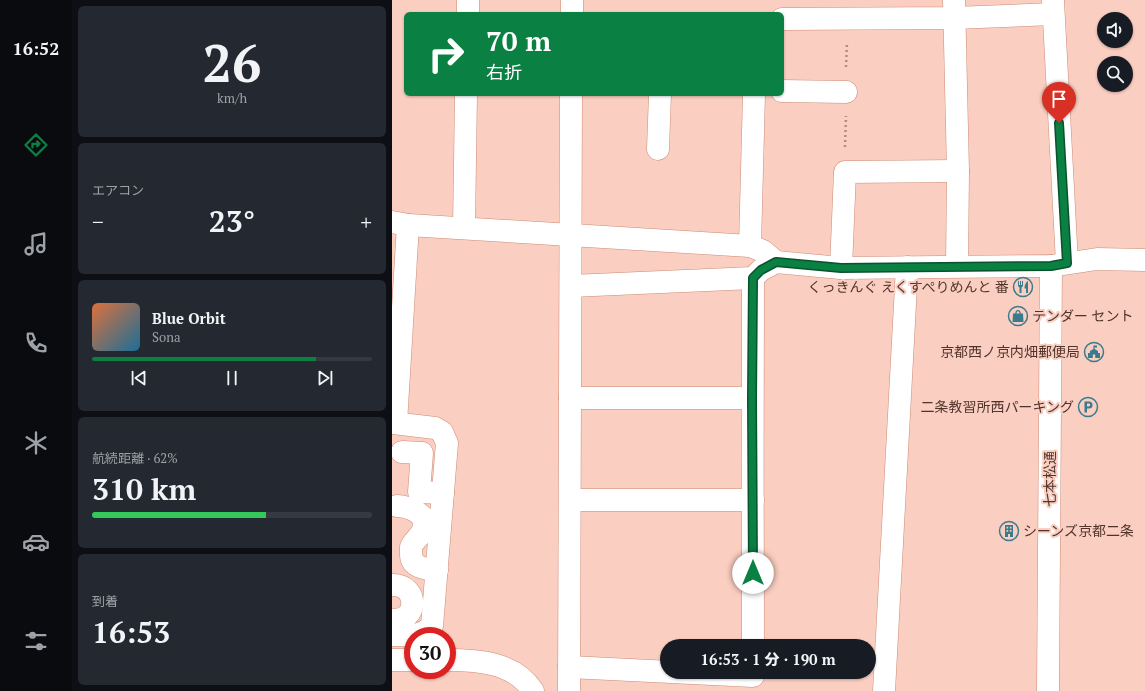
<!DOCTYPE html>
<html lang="ja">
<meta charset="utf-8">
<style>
body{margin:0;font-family:"PT Serif","Noto Sans JP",serif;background:#242831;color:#f1f3f6;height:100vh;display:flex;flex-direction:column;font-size:15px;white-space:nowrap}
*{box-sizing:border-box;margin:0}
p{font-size:13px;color:#9ea1a6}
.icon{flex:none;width:22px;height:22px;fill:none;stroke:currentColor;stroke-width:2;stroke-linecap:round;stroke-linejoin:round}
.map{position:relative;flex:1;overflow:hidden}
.details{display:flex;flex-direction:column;gap:6px;padding:6px;background:#0d0f14;width:320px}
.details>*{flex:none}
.guide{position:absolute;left:12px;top:12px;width:380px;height:84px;border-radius:6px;box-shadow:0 1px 3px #0004;background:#0b8043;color:#fff;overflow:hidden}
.buttons{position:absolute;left:705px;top:12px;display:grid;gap:8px}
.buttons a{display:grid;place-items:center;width:36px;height:36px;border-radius:50%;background:#171b24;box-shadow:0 1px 3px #0004;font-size:20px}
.speed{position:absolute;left:12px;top:627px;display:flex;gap:8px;font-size:20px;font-weight:700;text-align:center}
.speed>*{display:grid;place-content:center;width:52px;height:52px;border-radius:50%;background:#171b24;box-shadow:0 1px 3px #0004;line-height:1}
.speed .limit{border:6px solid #d22;background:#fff;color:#111}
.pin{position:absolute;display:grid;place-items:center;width:34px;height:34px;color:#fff;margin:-41px -17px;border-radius:50% 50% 50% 0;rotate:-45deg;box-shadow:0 0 4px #0007}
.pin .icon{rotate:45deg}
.me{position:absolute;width:44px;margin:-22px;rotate:0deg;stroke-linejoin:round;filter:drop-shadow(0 0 3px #0008)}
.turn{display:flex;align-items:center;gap:14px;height:84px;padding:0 16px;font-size:18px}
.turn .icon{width:52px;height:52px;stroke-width:2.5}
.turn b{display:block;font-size:28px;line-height:34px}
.big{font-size:30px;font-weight:800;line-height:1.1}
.details .card{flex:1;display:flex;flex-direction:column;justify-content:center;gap:6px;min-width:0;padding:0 14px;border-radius:6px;background:#242831}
.details .dial{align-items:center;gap:0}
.dial b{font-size:52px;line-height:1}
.song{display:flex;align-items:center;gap:12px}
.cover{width:48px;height:48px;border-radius:6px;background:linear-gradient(135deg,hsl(20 70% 55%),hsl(200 70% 35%))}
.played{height:4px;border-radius:2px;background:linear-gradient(90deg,#0b8043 80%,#363941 80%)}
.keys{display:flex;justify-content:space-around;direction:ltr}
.heat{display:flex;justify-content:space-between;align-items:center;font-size:22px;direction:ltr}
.charge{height:6px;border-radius:3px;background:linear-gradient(90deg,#34c759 62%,#363941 0)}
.trip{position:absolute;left:268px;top:639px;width:216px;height:40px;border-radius:20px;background:#171b24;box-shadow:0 1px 3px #0004;font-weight:800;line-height:40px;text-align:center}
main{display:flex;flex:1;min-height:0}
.dock{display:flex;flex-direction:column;width:72px;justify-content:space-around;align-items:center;background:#090b0e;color:#9ea1a6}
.dock .icon{width:28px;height:28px}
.dock .selected{color:#0b8043}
.dock b{font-size:18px;color:#f1f3f6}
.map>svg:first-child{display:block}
</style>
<main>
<nav class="dock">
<b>16:52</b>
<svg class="icon selected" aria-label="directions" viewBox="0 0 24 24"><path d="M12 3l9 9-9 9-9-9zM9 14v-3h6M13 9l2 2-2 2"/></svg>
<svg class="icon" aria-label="music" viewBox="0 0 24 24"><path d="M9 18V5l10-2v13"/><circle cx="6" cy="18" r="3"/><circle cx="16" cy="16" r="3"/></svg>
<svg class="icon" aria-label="phone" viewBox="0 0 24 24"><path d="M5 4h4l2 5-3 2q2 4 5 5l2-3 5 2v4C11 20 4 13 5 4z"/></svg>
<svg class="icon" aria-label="climate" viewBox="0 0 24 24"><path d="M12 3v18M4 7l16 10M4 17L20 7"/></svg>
<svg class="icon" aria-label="car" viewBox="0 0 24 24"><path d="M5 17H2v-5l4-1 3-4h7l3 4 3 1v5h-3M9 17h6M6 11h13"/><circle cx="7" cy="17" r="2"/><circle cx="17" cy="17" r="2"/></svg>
<svg class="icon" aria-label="filters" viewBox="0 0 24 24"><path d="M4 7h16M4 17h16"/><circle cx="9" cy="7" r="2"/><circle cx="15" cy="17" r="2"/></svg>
</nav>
<section class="details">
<div class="card dial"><b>26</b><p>km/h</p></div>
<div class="card"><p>エアコン</p>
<div class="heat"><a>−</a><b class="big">23°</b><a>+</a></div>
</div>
<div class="card">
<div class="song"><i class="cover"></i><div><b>Blue Orbit</b><p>Sona</p></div></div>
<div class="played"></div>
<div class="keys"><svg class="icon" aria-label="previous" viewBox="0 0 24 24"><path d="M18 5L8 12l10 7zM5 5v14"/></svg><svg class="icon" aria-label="pause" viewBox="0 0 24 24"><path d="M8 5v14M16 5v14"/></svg><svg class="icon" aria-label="next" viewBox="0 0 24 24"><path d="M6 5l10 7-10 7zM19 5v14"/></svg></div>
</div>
<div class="card"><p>航続距離 · 62%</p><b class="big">310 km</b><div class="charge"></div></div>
<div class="card"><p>到着</p><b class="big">16:53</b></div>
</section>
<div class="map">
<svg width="753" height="691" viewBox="0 0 753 691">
<rect width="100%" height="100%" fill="#facec0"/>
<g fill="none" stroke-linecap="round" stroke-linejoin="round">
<defs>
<g id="minor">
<path d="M562,0L566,171L565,266"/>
<path d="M661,1L675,263"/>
<path d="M76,14V0"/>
<path d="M180,14V0"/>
<path d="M390,19L562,18L661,14"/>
<path d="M390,91L454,92"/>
<path d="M266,149L268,94"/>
<path d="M0,222L16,225L358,246L371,251L384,262"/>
<path d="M72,228L74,94"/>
<path d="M358,246L362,94"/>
<path d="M449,268L453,172L566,171"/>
<path d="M179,286L361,278L369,270L384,262L449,268L659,266L705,259L753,260"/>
<path d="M178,398H360"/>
<path d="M0,423L43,428L50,432L55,443L40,626C27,638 17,635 0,635"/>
<path d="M4,423L16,225"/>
<path d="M10,452L30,453L27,492L51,493"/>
<path d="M178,500H361"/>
<path d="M5,506C17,507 22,509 31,517C32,522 33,527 30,532C27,538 21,541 19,547C19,549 19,552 19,554C19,568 34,569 45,570"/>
<path d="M0,585C27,584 27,622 0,620"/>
<path d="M361,646C361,523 360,401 361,278"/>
<path d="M0,660H21"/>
<path d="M55,660C86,660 122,662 141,691"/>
<path d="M177,667L361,676"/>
<path d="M177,691L179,94"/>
<path d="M492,691L515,267"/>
<path d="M656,691L659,266"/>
</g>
</defs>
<use href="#minor" stroke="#ce8b75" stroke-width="23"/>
<g stroke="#b18c80" stroke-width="2.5" stroke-dasharray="2 3" stroke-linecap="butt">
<path d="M454,67L455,42"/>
<path d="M453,147L454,116"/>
</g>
<use href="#minor" stroke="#fff" stroke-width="22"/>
</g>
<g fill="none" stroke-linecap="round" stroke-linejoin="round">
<defs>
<path id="route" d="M361,573L360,398L361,278L369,270L384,262L449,268L659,266L675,263L667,123"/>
</defs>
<use href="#route" stroke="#07532c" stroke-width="10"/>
<use href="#route" stroke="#0b8043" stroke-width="7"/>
</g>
<defs>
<symbol id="restaurant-ring" viewBox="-11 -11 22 22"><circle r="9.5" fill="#facec0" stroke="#3a7b8d" stroke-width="1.5"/><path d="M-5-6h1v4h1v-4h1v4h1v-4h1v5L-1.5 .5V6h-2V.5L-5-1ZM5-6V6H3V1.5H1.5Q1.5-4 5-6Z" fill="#3a7b8d"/></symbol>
<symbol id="shop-ring" viewBox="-11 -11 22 22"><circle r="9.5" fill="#facec0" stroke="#3a7b8d" stroke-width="1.5"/><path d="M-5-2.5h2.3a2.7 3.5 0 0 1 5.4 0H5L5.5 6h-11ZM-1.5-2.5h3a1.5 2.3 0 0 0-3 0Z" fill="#3a7b8d"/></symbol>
<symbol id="civic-ring" viewBox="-11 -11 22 22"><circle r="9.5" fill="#facec0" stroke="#3a7b8d" stroke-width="1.5"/><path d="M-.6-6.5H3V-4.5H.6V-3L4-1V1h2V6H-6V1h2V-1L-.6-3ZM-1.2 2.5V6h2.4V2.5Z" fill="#3a7b8d"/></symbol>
<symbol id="parking-ring" viewBox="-11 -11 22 22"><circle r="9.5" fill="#facec0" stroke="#3a7b8d" stroke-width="1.5"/><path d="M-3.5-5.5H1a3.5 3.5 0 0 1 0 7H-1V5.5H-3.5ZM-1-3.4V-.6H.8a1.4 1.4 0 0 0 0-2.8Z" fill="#3a7b8d"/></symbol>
<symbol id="building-ring" viewBox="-11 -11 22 22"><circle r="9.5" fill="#facec0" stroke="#3a7b8d" stroke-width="1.5"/><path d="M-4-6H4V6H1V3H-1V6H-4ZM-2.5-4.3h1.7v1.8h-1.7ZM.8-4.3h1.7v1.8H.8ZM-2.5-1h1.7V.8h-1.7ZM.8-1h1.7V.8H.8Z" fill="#3a7b8d"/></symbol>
</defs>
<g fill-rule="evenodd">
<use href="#restaurant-ring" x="620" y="276" width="22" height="22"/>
<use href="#shop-ring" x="615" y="305" width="22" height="22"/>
<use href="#civic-ring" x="691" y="341" width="22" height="22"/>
<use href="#parking-ring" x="685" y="396" width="22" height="22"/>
<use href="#building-ring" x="606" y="520" width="22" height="22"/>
</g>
<g text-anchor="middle" stroke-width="4" stroke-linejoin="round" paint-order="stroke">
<g font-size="14" fill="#50342b" stroke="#facec0" text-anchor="end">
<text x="617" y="292">くっきんぐ えくすぺりめんと 番</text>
<text x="640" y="321" text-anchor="start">テンダー セント</text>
<text x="688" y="357">京都西ノ京内畑郵便局</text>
<text x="682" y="412">二条教習所西パーキング</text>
<text x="631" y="536" text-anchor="start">シーンズ京都二条</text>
</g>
<g font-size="14" fill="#50342b" stroke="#facec0">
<text transform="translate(658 479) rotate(-90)" y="5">七本松通</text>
</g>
</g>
</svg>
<div class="buttons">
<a><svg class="icon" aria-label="sound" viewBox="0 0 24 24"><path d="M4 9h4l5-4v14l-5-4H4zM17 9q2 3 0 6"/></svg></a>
<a><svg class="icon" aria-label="search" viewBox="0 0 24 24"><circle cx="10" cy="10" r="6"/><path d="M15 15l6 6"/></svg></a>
</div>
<div class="speed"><div class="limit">30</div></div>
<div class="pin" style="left:667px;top:123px;background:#d93025"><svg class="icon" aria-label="arrive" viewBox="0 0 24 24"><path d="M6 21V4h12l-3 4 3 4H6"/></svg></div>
<svg class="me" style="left:361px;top:573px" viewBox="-20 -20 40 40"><circle r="19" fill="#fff"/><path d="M0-13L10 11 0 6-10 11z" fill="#0b8043"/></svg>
<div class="trip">16:53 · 1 分 · 190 m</div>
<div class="guide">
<div class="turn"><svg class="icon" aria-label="right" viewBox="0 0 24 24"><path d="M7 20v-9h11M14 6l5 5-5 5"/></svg><div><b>70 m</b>右折</div></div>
</div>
</div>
</main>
